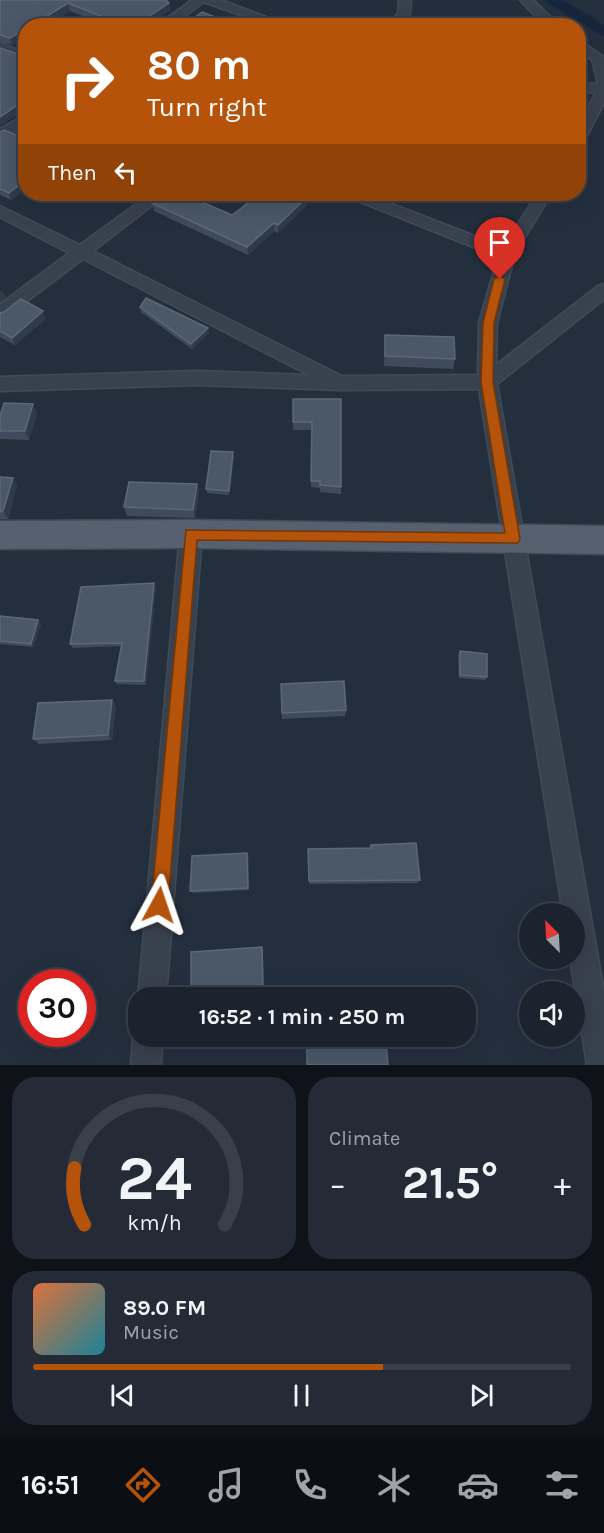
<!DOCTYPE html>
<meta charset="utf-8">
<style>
body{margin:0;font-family:Karla,sans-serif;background:#242b36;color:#f1f3f6;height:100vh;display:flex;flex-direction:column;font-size:22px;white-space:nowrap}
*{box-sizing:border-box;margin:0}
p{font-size:20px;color:#a0a4aa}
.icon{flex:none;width:33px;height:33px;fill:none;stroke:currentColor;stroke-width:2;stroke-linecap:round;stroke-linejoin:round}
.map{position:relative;height:1065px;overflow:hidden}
.panel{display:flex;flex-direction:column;gap:12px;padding:12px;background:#0f1319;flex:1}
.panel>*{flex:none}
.top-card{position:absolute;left:18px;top:18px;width:568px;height:183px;border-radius:24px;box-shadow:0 6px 24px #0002,0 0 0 2px #39404a;background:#b45309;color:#fff;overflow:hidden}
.needle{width:39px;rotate:336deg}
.fabs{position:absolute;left:519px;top:903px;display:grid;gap:12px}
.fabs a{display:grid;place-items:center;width:66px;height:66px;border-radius:50%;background:#1b232e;box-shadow:0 6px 24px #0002,0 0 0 2px #39404a;font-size:30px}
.speed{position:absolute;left:18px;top:969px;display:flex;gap:12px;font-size:30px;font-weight:700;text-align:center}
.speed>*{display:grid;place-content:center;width:78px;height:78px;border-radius:50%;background:#1b232e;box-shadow:0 6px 24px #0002,0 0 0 2px #39404a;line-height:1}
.speed .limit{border:9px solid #d22;background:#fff;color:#111}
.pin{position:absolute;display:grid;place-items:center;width:51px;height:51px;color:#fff;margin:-62px -26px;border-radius:50% 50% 50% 0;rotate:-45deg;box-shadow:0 0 6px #0007}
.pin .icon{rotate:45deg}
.me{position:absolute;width:66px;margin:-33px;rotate:5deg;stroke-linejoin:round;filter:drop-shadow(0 0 4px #0008)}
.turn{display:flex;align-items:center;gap:21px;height:126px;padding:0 30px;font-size:27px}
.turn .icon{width:78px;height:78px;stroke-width:2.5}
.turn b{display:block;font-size:42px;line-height:51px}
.then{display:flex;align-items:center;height:57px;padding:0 30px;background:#0003;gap:12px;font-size:22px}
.big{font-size:45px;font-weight:700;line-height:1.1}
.panel .tile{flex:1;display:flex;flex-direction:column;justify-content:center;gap:9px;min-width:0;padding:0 21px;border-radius:24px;background:#242b36}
.panel .dial{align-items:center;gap:0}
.dial svg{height:156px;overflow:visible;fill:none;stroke:#39404a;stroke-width:7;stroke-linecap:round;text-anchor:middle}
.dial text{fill:#f1f3f6;stroke:none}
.song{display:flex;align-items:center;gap:18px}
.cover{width:72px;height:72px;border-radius:9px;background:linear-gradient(135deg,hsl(20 70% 55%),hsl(190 70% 35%))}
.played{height:6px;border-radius:3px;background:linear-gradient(90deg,#b45309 65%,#39404a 65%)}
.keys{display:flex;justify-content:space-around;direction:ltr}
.heat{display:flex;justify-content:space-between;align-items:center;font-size:33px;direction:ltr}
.panel .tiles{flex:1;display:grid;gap:12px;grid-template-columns:1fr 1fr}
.tile:last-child{grid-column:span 2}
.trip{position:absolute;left:128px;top:987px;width:348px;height:60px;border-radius:24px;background:#1b232e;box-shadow:0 6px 24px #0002,0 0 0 2px #39404a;font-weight:700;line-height:60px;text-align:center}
.dock{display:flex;height:96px;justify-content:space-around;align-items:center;background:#0b0e12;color:#a0a4aa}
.dock .icon{width:42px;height:42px}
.dock .selected{color:#b45309}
.dock b{font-size:27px;color:#f1f3f6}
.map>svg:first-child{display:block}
</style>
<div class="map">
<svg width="604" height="1065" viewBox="0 0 604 1065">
<rect width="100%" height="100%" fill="#242f3e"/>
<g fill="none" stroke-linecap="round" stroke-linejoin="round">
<path fill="#17263c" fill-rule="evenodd" d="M543,0H563L604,25V37Z"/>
<defs>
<g id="street">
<path d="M192,0H221L290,26H270L204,2L171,26H156Z"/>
<path d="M399,0H411L410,14L401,26H388L398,13Z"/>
<path d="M520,0H533L560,26H545Z"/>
<path d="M579,40L604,57V103L586,138L579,142V124L596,92L579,93V85L598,83L592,60L579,50Z"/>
<path d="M0,43L26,53V62L0,52Z"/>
<path d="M26,114V125L0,139V129Z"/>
<path d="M150,194H167L93,251L342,376L478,375L479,323L498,257L348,197L346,194H366L503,247L537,194H551L515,254L497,323L496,365L598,286L604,284V299L497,384L604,992V1065H587L570,958H574V914H563L479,389L341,390L196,385L0,391V377L196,371L309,375L83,259L6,317L0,319V304L69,253L0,217V206L80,245Z"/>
<path d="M191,525L198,528L202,534L166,998L138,999L180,534L184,528Z"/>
<path d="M138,1026V1036H163L161,1065H131L133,1036Z"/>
</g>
<path id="primary" d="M191,520L604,526V554L191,548L0,549V521Z"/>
</defs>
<use href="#street" stroke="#414a57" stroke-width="3"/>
<use href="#primary" stroke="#414a57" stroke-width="3"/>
<use href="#street" fill="#38414e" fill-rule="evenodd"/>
<use href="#primary" fill="#56606e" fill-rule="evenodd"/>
</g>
<g fill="#3f4b5c">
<path d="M0,0L169,3L170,10L147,26H108L70,11L45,26H26V37L12,45L0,42Z"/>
<path d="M0,132L26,139V189L11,200L0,195Z"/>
<path d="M152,203L232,215L308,204L278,233L274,231L248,255L154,211Z"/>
<path d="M140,307L209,333L192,349L141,312Z"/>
<path d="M0,313L46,319L15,345L0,337Z"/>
<path d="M385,335L455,359L453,369L384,366Z"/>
<path d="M293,399H341V494L320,492V488L311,487L312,430H293Z"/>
<path d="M37,413L29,440L0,439V416Z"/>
<path d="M234,456L229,495L207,493L206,489Z"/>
<path d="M0,477L17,485L8,519H0Z"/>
<path d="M197,484L199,492L195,518L127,516L124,507Z"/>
<path d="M154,583L156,587L146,685L117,684L115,681L121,646L73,648L70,644Z"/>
<path d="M0,616L38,620L41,624L33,647L0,644Z"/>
<path d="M460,651L487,677L485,680L459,678L458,655Z"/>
<path d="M281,684L346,710L345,716L282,719Z"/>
<path d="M116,706L112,740L39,744L33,739Z"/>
<path d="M371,845L420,880L417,883L309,884L308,849L369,848Z"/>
<path d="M249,856V890L193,893L190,891Z"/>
<path d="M384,1041L386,1043L307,1065V1044Z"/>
</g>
<g fill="#2f3b4b">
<path d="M68,3L70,11L45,26H31Z"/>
<path d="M169,3L170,10L147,26H135Z"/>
<path d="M26,29V37L12,45L10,38Z"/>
<path d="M26,99V109L0,126V117Z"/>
<path d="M26,180V189L11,200L9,193Z"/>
<path d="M308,196V204L278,233V225Z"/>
<path d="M274,223V231L248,255L247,247Z"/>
<path d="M2,290L6,297L0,302V292Z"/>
<path d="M43,311L46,319L15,345L12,338Z"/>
<path d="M208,328L209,333L192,349L191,344Z"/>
<path d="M33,404L37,413L29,440L25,431Z"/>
<path d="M233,452L234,456L229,495V491Z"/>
<path d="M13,478L17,485L8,519L3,511Z"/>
<path d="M197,484L199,492L195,518L193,510Z"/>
<path d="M154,583L156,587L146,685L144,681Z"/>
<path d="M38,620L41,624L33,647L31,644Z"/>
<path d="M112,700L116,706L112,740L108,735Z"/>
<path d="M247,853L249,856V890L248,888Z"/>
<path d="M262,947L263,948L264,986L263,985Z"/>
</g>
<g fill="#4b5868" stroke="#5c6777" stroke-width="1.5">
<path d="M0,0H166L169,3L135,26H126L68,3L31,26H26V29L10,38L0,35Z"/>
<path d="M202,12L238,26H183Z"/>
<path d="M0,48L26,57V99L0,117Z"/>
<path d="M4,130L26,139V180L9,193L0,189V132Z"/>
<path d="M164,194H183L232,215L260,194H302L308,196L278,225L274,223L247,247L152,203Z"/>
<path d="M146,298L208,328L191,344L140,307Z"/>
<path d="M21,299L43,311L12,338L0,331V313L4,312Z"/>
<path d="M385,335L454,337L455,359L385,356Z"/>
<path d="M293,399H341V487L320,485V481H311L312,422H293Z"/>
<path d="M4,403L33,404L25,431H0V416Z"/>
<path d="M211,451L233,452L229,491L206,489Z"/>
<path d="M0,477L13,478L3,511L0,512Z"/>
<path d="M129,482L197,484L193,510L124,507Z"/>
<path d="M154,583L144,681H115L122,643L70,644L81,587Z"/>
<path d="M0,616L38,620L31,644L0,641Z"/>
<path d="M460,651L487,654V677L460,675Z"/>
<path d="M344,681L346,710L282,713L281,684Z"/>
<path d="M112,700L108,735L33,739L38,703Z"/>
<path d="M416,843L420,880L309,881L308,849L371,848V845Z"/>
<path d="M247,853L248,888L190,891L192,856Z"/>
<path d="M262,947L263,985L191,990V952Z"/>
<path d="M386,1043L388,1065H307V1045Z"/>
</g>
<path fill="#b45309" stroke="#753606" stroke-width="1.5" d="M500,276L505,279L494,323L493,382L520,539L518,543L197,540L168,905L166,911L159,914L153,911L151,905L186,530L505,533L481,382L483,323L494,279Z"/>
</svg>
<div class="fabs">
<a><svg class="needle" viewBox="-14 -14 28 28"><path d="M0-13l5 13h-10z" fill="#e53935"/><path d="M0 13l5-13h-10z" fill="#a0a4aa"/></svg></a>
<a><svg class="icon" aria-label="sound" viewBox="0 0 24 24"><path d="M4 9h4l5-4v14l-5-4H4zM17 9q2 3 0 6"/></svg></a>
</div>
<div class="speed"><div class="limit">30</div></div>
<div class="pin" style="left:500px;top:279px;background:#d93025"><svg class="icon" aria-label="arrive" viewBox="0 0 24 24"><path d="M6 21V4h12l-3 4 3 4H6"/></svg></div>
<svg class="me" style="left:159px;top:905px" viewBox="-20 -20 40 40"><path d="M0-17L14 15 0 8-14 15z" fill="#b45309" stroke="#fff" stroke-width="4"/></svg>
<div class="trip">16:52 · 1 min · 250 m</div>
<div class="top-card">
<div class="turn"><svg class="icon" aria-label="right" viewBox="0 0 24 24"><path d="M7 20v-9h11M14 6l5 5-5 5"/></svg><div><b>80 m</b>Turn right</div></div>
<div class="then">Then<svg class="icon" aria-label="left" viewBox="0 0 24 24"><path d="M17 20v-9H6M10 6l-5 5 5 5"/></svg></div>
</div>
</div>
<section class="panel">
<div class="tiles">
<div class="tile dial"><svg viewBox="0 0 100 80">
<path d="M14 69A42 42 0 1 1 86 69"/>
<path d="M14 69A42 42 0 0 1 9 40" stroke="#b45309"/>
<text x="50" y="56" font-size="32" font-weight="700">24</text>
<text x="50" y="72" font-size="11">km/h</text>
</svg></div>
<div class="tile"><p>Climate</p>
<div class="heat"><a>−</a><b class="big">21.5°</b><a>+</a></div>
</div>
<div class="tile">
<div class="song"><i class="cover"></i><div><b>89.0 FM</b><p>Music</p></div></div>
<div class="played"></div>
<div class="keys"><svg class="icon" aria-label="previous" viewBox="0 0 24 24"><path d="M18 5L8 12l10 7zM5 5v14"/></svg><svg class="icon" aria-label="pause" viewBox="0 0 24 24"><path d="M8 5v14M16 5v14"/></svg><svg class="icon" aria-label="next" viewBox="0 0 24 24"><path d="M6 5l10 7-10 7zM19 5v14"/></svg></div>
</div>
</div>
</section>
<nav class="dock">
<b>16:51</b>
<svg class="icon selected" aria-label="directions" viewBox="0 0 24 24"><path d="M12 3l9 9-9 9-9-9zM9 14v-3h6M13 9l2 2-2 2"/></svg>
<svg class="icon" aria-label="music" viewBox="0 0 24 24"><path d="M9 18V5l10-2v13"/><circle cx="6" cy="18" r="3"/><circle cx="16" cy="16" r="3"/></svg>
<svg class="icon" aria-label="phone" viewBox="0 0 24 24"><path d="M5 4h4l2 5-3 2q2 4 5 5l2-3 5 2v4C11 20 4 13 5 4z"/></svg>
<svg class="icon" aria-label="climate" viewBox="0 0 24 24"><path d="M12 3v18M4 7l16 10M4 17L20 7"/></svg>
<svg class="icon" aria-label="car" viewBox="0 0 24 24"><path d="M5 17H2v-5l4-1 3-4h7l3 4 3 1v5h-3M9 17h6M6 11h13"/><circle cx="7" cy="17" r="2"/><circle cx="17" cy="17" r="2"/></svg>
<svg class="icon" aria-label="filters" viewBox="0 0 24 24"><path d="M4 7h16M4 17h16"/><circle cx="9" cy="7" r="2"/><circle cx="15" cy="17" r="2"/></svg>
</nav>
